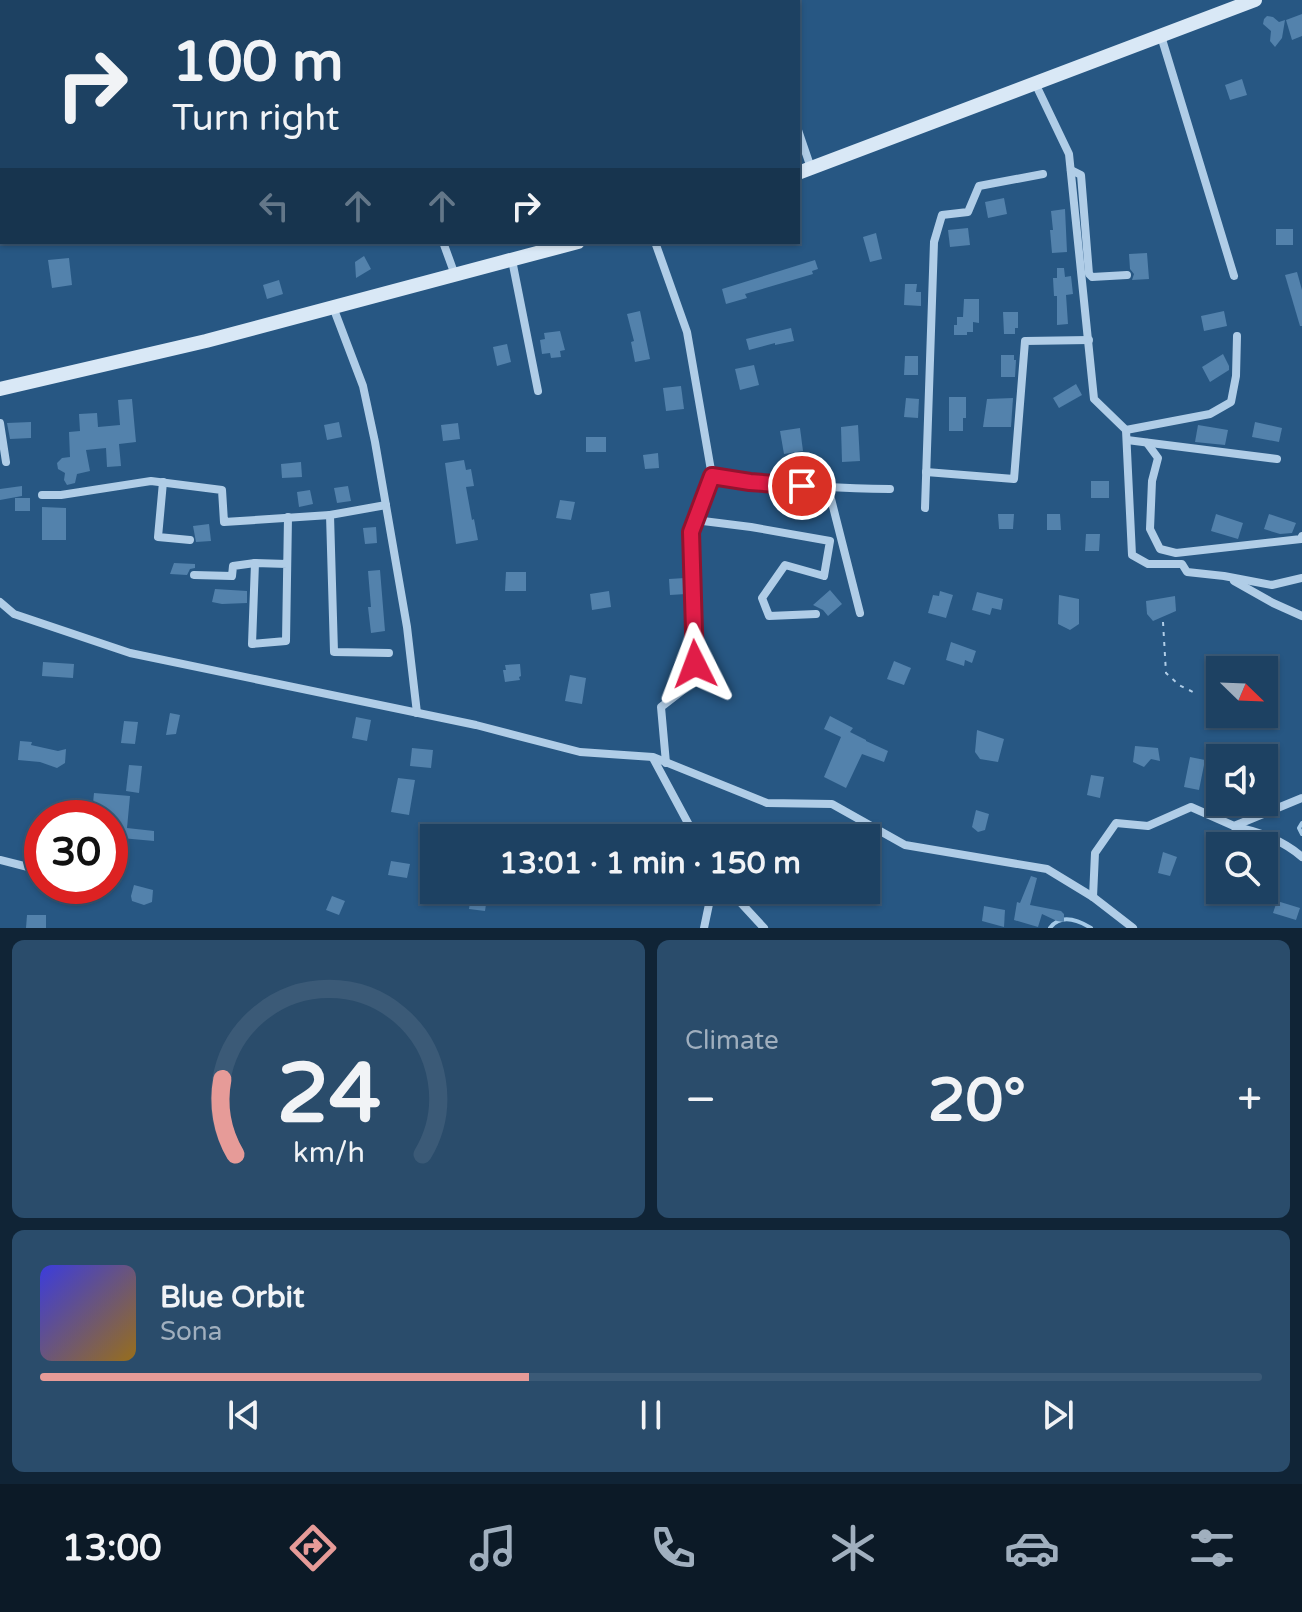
<!DOCTYPE html>
<meta charset="utf-8">
<style>
body{margin:0;font-family:"Varela Round",sans-serif;background:#2a4c6b;color:#f1f3f6;height:100vh;display:flex;flex-direction:column;font-size:30px;white-space:nowrap}
*{box-sizing:border-box;margin:0}
p{font-size:26px;color:#a0afbe}
.icon{flex:none;width:44px;height:44px;fill:none;stroke:currentColor;stroke-width:2;stroke-linecap:round;stroke-linejoin:round}
.map{position:relative;height:928px;overflow:hidden}
.sheet{display:flex;flex-direction:column;gap:12px;padding:12px;background:#102436;flex:1}
.sheet>*{flex:none}
.guide{position:absolute;left:0px;top:0px;width:800px;height:244px;box-shadow:0 2px 6px #0004,0 0 0 2px #3b5a77;background:#1d4162;color:#f1f3f6;overflow:hidden}
.needle{width:52px;rotate:113deg}
.tools{position:absolute;left:1206px;top:656px;display:grid;gap:16px}
.tools a{display:grid;place-items:center;width:72px;height:72px;border-radius:0px;background:#1d4162;box-shadow:0 2px 6px #0004,0 0 0 2px #3b5a77;font-size:40px}
.speed{position:absolute;left:24px;top:800px;display:flex;gap:16px;font-size:40px;font-weight:700;text-align:center}
.speed>*{display:grid;place-content:center;width:104px;height:104px;border-radius:50%;background:#1d4162;box-shadow:0 2px 6px #0004,0 0 0 2px #3b5a77;line-height:1}
.speed .limit{border:12px solid #d22;background:#fff;color:#111}
.pin{position:absolute;display:grid;place-items:center;width:68px;height:68px;color:#fff;margin:-34px;border:4px solid #fff;border-radius:50%;box-shadow:0 2px 8px #0007}
.me{position:absolute;width:88px;margin:-44px;rotate:357deg;stroke-linejoin:round;filter:drop-shadow(0 0 6px #0008)}
.turn{display:flex;align-items:center;gap:28px;height:168px;padding:0 40px;font-size:36px}
.turn .icon{width:104px;height:104px;stroke-width:2.5}
.turn b{display:block;font-size:56px;line-height:68px}
.lanes{display:flex;align-items:center;height:76px;padding:0 40px;background:#0003;justify-content:center;gap:40px;direction:ltr}
.lanes .off{opacity:.35}
.big{font-size:60px;font-weight:700;line-height:1.1}
.sheet .tile{flex:1;display:flex;flex-direction:column;justify-content:center;gap:12px;min-width:0;padding:0 28px;border-radius:12px;background:#2a4c6b}
.sheet .dial{align-items:center;gap:0}
.dial svg{height:208px;overflow:visible;fill:none;stroke:#3b5a77;stroke-width:7;stroke-linecap:round;text-anchor:middle}
.dial text{fill:#f1f3f6;stroke:none}
.song{display:flex;align-items:center;gap:24px}
.cover{width:96px;height:96px;border-radius:12px;background:linear-gradient(135deg,hsl(240 70% 55%),hsl(40 70% 35%))}
.played{height:8px;border-radius:4px;background:linear-gradient(90deg,#e69b98 40%,#3b5a77 40%)}
.keys{display:flex;justify-content:space-around;direction:ltr}
.heat{display:flex;justify-content:space-between;align-items:center;font-size:44px;direction:ltr}
.sheet .tiles{flex:1;display:grid;gap:12px;grid-template-columns:1fr 1fr}
.tile:last-child{grid-column:span 2}
.trip{position:absolute;left:420px;top:824px;width:460px;height:80px;border-radius:0px;background:#1d4162;box-shadow:0 2px 6px #0004,0 0 0 2px #3b5a77;font-weight:700;line-height:80px;text-align:center}
.tabs{display:flex;height:128px;justify-content:space-around;align-items:center;background:#0c1a27;color:#a0afbe}
.tabs .icon{width:56px;height:56px}
.tabs .current{color:#e69b98}
.tabs b{font-size:36px;color:#f1f3f6}
.map>svg:first-child{display:block}
</style>
<div class="map">
<svg width="1302" height="928" viewBox="0 0 1302 928">
<rect width="100%" height="100%" fill="#275783"/>
<g fill="none" stroke-linecap="round" stroke-linejoin="round">
<g stroke="#a4c9e7" stroke-width="4">
<path d="M1302,823L1299,828L1302,834"/>
<path d="M1050,928C1061,913 1078,920 1091,928"/>
</g>
</g>
<g fill="#5382ac">
<path d="M1302,14V36L1292,40L1286,20Z"/>
<path d="M1267,16L1273,17L1279,22L1285,20L1282,38L1275,47L1270,41L1271,31L1263,24L1264,19Z"/>
<path d="M1242,79L1247,95L1230,100L1225,85Z"/>
<path d="M1004,198L1007,214L988,218L985,202Z"/>
<path d="M1065,209L1067,252L1052,253L1050,230H1053L1051,211Z"/>
<path d="M968,228L970,245L950,247L948,230Z"/>
<rect x="1276" y="229" width="17" height="16"/>
<path d="M876,233L882,259L870,262L863,237Z"/>
<path d="M1147,253L1149,279L1132,280L1134,274L1130,269L1129,254Z"/>
<path d="M364,256L371,269L356,278L355,262Z"/>
<path d="M69,258L72,285L52,288L48,260Z"/>
<path d="M815,260L818,269L812,271L813,274L745,294L747,298L726,304L722,289Z"/>
<path d="M1057,268H1064L1065,277L1071,276L1073,294L1066,295L1068,324L1057,325V296H1054L1053,278H1057Z"/>
<path d="M1297,272L1302,290V326H1300L1285,275Z"/>
<path d="M279,280L283,294L267,299L263,285Z"/>
<path d="M905,284H917L916,292H921V306L904,305Z"/>
<path d="M964,299H979V323L973,322V332H967V335H954V325H957V317H963Z"/>
<path d="M640,311L650,359L635,362L631,342L634,341L627,314Z"/>
<path d="M1224,311L1227,326L1204,331L1201,316Z"/>
<path d="M1003,312H1018V328H1015V334H1004Z"/>
<path d="M791,328L794,341L775,345V343L749,350L746,339Z"/>
<path d="M560,331L565,350L560,351L561,357L551,358L550,353L542,354L540,340L545,339L544,333Z"/>
<path d="M507,344L511,362L497,366L493,347Z"/>
<path d="M1223,354L1229,366V370L1210,382L1202,367Z"/>
<path d="M1001,355H1014V360H1016L1015,377H1001Z"/>
<path d="M905,356H918V375H904Z"/>
<path d="M754,365L759,385L740,390L735,369Z"/>
<path d="M1076,384L1082,395L1059,408L1053,398Z"/>
<path d="M681,386L684,409L666,411L663,388Z"/>
<path d="M949,397H966V418H963V431H949Z"/>
<path d="M906,398L919,399L918,418L904,417Z"/>
<path d="M1013,398L1011,427H983L987,399Z"/>
<path d="M132,399L136,442L119,444L121,466L107,467L106,448L86,450L90,471L77,474L75,483L67,485L64,480L65,473L58,469L57,463L62,458L70,457L69,432L80,431L79,414L97,413L98,427L120,425L118,400Z"/>
<path d="M31,422V438L10,439L7,423Z"/>
<path d="M339,422L342,437L327,440L324,425Z"/>
<path d="M1255,422L1282,428L1279,442L1252,437Z"/>
<path d="M458,423L460,439L443,441L441,425Z"/>
<path d="M858,425L860,461L842,462L841,427Z"/>
<path d="M1198,425L1228,430L1225,445L1195,442Z"/>
<path d="M800,428L803,451L784,454L780,431Z"/>
<rect x="586" y="437" width="20" height="15"/>
<path d="M658,453L659,468L645,469L643,455Z"/>
<path d="M464,460L466,470L471,469L474,486L466,487L472,520L474,519L478,540L456,544L445,463Z"/>
<path d="M301,462L302,477L282,478L281,464Z"/>
<rect x="1091" y="481" width="18" height="17"/>
<path d="M22,486V496L0,500V489Z"/>
<path d="M348,486L351,501L337,503L334,488Z"/>
<path d="M310,490L313,504L299,507L297,492Z"/>
<rect x="15" y="498" width="15" height="13"/>
<path d="M560,500L575,502L571,520L556,518Z"/>
<path d="M42,507L66,508V540H42Z"/>
<path d="M998,514H1014L1013,529H999Z"/>
<path d="M1047,514H1060L1061,530H1047Z"/>
<path d="M1216,514L1243,523L1238,539L1211,531Z"/>
<path d="M1269,514L1296,523L1292,533L1280,534L1264,529Z"/>
<path d="M209,524L211,541L196,542L193,526Z"/>
<path d="M376,527L377,543L365,544L363,528Z"/>
<path d="M1086,534H1100L1099,551H1085Z"/>
<path d="M174,563L195,564V568L190,569L187,575L170,574Z"/>
<path d="M380,570L385,631L371,633L368,607H371L368,571Z"/>
<path d="M506,572H526V591H505Z"/>
<path d="M685,578L686,594L670,595L669,579Z"/>
<path d="M215,589L247,591V603L222,604L212,602Z"/>
<path d="M830,590L842,604L828,616L823,610L813,605Z"/>
<path d="M609,591L611,607L592,610L590,594Z"/>
<path d="M940,591L953,595L946,618L928,613L933,595L939,596Z"/>
<path d="M977,592L1003,599L1001,610L992,608L990,615L972,610Z"/>
<path d="M1059,595L1079,599V624L1070,630L1058,624Z"/>
<path d="M1175,596L1176,611L1153,621L1147,614L1146,601Z"/>
<path d="M951,642L976,651L972,663L965,660L964,666L946,660Z"/>
<path d="M894,661L911,668L904,685L887,679Z"/>
<path d="M43,662L74,664L73,678L42,676Z"/>
<path d="M520,664L521,676L519,677L520,680L505,682L503,670H506L505,665Z"/>
<path d="M570,675L586,678L582,704L565,701Z"/>
<path d="M170,713L180,715L176,734L166,735Z"/>
<path d="M830,716L853,728L850,732L866,740V741L888,751L884,762L862,754L846,788L824,777L841,737L824,729Z"/>
<path d="M356,717L371,720L367,741L352,738Z"/>
<path d="M124,721L138,722L135,744L121,743Z"/>
<path d="M977,730L1004,739L998,762L980,759L975,752Z"/>
<path d="M20,741L32,742L31,745L58,751L66,749L65,763L57,768L40,762L18,760Z"/>
<path d="M1135,746L1158,748L1160,761L1151,759L1144,767L1133,762Z"/>
<path d="M412,748L433,750L431,768L410,766Z"/>
<path d="M1190,757L1205,760L1199,790L1184,787Z"/>
<path d="M129,765L142,766L139,793L126,791Z"/>
<path d="M1091,775L1104,777L1100,798L1087,795Z"/>
<path d="M398,778L415,780L409,815L391,812Z"/>
<path d="M94,793L130,796L127,828L154,831V841L121,838V850L110,849V815L92,813Z"/>
<path d="M976,810L989,814L985,830L978,832L972,827Z"/>
<path d="M1163,852L1177,857L1170,876L1158,873Z"/>
<path d="M391,861L410,864L407,878L388,875Z"/>
<path d="M1031,876L1037,878L1030,905L1061,911L1064,914V922L1057,921L1042,914L1038,927L1014,920L1017,902L1020,903Z"/>
<path d="M134,885L153,890L152,902L144,905L132,901L131,896Z"/>
<path d="M471,895L487,898L485,911L469,909Z"/>
<path d="M332,896L345,901L339,915L326,910Z"/>
<path d="M1277,901L1300,908L1296,920L1273,913Z"/>
<path d="M984,906L1005,910L1004,927L982,921Z"/>
<path d="M27,915H46V928H26Z"/>
</g>
<g fill="none" stroke-linecap="round" stroke-linejoin="round">
<path stroke="#b0cde7" stroke-width="2" stroke-dasharray="4 6" stroke-linecap="butt" d="M1163,622L1166,673L1179,685L1193,692"/>
<g stroke="#b0cde7" stroke-width="8">
<path d="M361,0L362,2"/>
<path d="M441,0L445,2"/>
<path d="M596,0L597,2"/>
<path d="M623,0V2"/>
<path d="M754,0L755,2"/>
<path d="M491,2L497,0"/>
<path d="M1161,36L1234,276"/>
<path d="M1035,83L1069,154L1094,399L1126,430L1132,555L1148,564H1182L1187,572L1224,576L1272,585L1302,578"/>
<path d="M798,130L811,168"/>
<path d="M1071,170L1081,175L1089,274L1092,277L1127,275"/>
<path d="M443,242L455,275"/>
<path d="M655,242L687,332L712,476C771,485 830,488 890,489"/>
<path d="M512,260L538,391"/>
<path d="M333,307L363,386L375,442L407,627L417,713"/>
<path d="M0,423L6,462"/>
<path d="M1126,430L1210,414L1231,402L1236,376L1237,336"/>
<path d="M1127,440L1277,459"/>
<path d="M1147,443L1158,458L1152,481L1150,529L1160,549L1176,553L1301,539L1302,536"/>
<path d="M926,472L1014,479L1025,341L1089,340"/>
<path d="M163,482L158,537L190,540"/>
<path d="M828,487L860,613"/>
<path d="M42,495H61L151,481L222,490L224,522L330,515"/>
<path d="M386,505L330,515L334,652L389,653"/>
<path d="M925,508L934,242L942,215L968,212L979,186L1043,174"/>
<path d="M695,520L751,527L830,541L824,576L785,565L762,598L769,616L816,614"/>
<path d="M287,564L255,563L252,644L286,641L288,517"/>
<path d="M194,575L232,576L233,566L255,563"/>
<path d="M1234,581L1273,603L1302,616"/>
<path d="M0,602L14,614L130,653L476,725L580,752L653,757L767,803L832,804L905,845L1047,869L1093,897L1133,928"/>
<path d="M653,758L696,838"/>
<path d="M666,763L661,707L692,683L695,664L691,532L712,476"/>
<path d="M1235,827C1258,831 1284,841 1302,857"/>
<path d="M0,860L28,867"/>
<path d="M729,890L764,928"/>
<path d="M1093,897L1095,853L1116,823L1148,826L1191,807L1234,826L1302,798"/>
<path d="M704,928L712,890"/>
</g>
<g stroke="#d9e8f6" stroke-width="14">
<path d="M798,173L1255,0"/>
<path d="M0,389L206,341L578,242"/>
</g>
</g>
<g fill="none" stroke-linecap="round" stroke-linejoin="round">
<defs>
<path id="route" d="M695,664L691,532L712,476L750,482L802,486"/>
</defs>
<use href="#route" stroke="#92132f" stroke-width="20"/>
<use href="#route" stroke="#e11d48" stroke-width="14"/>
</g>
</svg>
<div class="tools">
<a><svg class="needle" viewBox="-14 -14 28 28"><path d="M0-13l5 13h-10z" fill="#e53935"/><path d="M0 13l5-13h-10z" fill="#a0afbe"/></svg></a>
<a><svg class="icon" aria-label="sound" viewBox="0 0 24 24"><path d="M4 9h4l5-4v14l-5-4H4zM17 9q2 3 0 6"/></svg></a>
<a><svg class="icon" aria-label="search" viewBox="0 0 24 24"><circle cx="10" cy="10" r="6"/><path d="M15 15l6 6"/></svg></a>
</div>
<div class="speed"><div class="limit">30</div></div>
<div class="pin" style="left:802px;top:486px;background:#d93025"><svg class="icon" aria-label="arrive" viewBox="0 0 24 24"><path d="M6 21V4h12l-3 4 3 4H6"/></svg></div>
<svg class="me" style="left:695px;top:664px" viewBox="-20 -20 40 40"><path d="M0-17L14 15 0 8-14 15z" fill="#e11d48" stroke="#fff" stroke-width="4"/></svg>
<div class="trip">13:01 · 1 min · 150 m</div>
<div class="guide">
<div class="turn"><svg class="icon" aria-label="right" viewBox="0 0 24 24"><path d="M7 20v-9h11M14 6l5 5-5 5"/></svg><div><b>100 m</b>Turn right</div></div>
<div class="lanes"><svg class="icon off" aria-label="left" viewBox="0 0 24 24"><path d="M17 20v-9H6M10 6l-5 5 5 5"/></svg><svg class="icon off" aria-label="ahead" viewBox="0 0 24 24"><path d="M12 20V5M6 11l6-6 6 6"/></svg><svg class="icon off" aria-label="ahead" viewBox="0 0 24 24"><path d="M12 20V5M6 11l6-6 6 6"/></svg><svg class="icon" aria-label="right" viewBox="0 0 24 24"><path d="M7 20v-9h11M14 6l5 5-5 5"/></svg></div>
</div>
</div>
<section class="sheet">
<div class="tiles">
<div class="tile dial"><svg viewBox="0 0 100 80">
<path d="M14 69A42 42 0 1 1 86 69"/>
<path d="M14 69A42 42 0 0 1 9 40" stroke="#e69b98"/>
<text x="50" y="56" font-size="32" font-weight="700">24</text>
<text x="50" y="72" font-size="11">km/h</text>
</svg></div>
<div class="tile"><p>Climate</p>
<div class="heat"><a>−</a><b class="big">20°</b><a>+</a></div>
</div>
<div class="tile">
<div class="song"><i class="cover"></i><div><b>Blue Orbit</b><p>Sona</p></div></div>
<div class="played"></div>
<div class="keys"><svg class="icon" aria-label="previous" viewBox="0 0 24 24"><path d="M18 5L8 12l10 7zM5 5v14"/></svg><svg class="icon" aria-label="pause" viewBox="0 0 24 24"><path d="M8 5v14M16 5v14"/></svg><svg class="icon" aria-label="next" viewBox="0 0 24 24"><path d="M6 5l10 7-10 7zM19 5v14"/></svg></div>
</div>
</div>
</section>
<nav class="tabs">
<b>13:00</b>
<svg class="icon current" aria-label="directions" viewBox="0 0 24 24"><path d="M12 3l9 9-9 9-9-9zM9 14v-3h6M13 9l2 2-2 2"/></svg>
<svg class="icon" aria-label="music" viewBox="0 0 24 24"><path d="M9 18V5l10-2v13"/><circle cx="6" cy="18" r="3"/><circle cx="16" cy="16" r="3"/></svg>
<svg class="icon" aria-label="phone" viewBox="0 0 24 24"><path d="M5 4h4l2 5-3 2q2 4 5 5l2-3 5 2v4C11 20 4 13 5 4z"/></svg>
<svg class="icon" aria-label="climate" viewBox="0 0 24 24"><path d="M12 3v18M4 7l16 10M4 17L20 7"/></svg>
<svg class="icon" aria-label="car" viewBox="0 0 24 24"><path d="M5 17H2v-5l4-1 3-4h7l3 4 3 1v5h-3M9 17h6M6 11h13"/><circle cx="7" cy="17" r="2"/><circle cx="17" cy="17" r="2"/></svg>
<svg class="icon" aria-label="filters" viewBox="0 0 24 24"><path d="M4 7h16M4 17h16"/><circle cx="9" cy="7" r="2"/><circle cx="15" cy="17" r="2"/></svg>
</nav>
